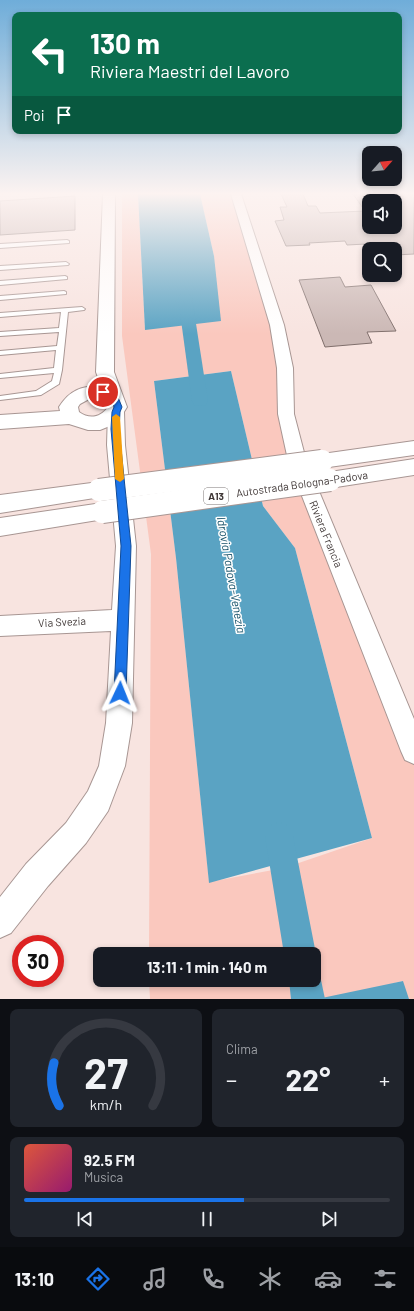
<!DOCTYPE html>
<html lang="it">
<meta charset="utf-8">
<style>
body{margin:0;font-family:Barlow,sans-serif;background:#20242c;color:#f1f3f6;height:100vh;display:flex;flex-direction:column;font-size:15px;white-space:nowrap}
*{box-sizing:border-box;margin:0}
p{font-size:13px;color:#9ea1a6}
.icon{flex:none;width:22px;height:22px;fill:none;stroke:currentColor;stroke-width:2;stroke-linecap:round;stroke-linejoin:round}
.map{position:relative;height:999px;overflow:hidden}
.drawer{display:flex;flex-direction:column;gap:10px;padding:10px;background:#0d0f14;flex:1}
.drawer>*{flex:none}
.hud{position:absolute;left:12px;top:12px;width:390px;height:122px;border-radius:8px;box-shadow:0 2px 6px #0003;background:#0b6e4f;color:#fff;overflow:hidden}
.needle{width:26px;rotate:63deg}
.controls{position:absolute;left:362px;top:146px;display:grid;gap:8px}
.controls a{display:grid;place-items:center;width:40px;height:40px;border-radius:8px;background:#171b24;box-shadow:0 2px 6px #0003;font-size:20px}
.speed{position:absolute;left:12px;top:935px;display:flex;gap:8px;font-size:20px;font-weight:700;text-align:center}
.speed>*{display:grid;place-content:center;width:52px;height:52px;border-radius:50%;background:#171b24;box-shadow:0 2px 6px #0003;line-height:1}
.speed .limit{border:6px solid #d22;background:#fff;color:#111}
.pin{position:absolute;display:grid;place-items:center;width:34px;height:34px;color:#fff;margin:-17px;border:2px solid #fff;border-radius:50%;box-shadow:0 1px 4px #0007}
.me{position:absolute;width:44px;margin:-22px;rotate:2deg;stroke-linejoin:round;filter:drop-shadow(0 0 3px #0008)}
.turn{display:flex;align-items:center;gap:14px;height:84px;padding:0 12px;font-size:18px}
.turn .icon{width:52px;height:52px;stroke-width:2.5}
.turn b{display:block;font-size:28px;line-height:34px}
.then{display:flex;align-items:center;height:38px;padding:0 12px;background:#0003;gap:8px;font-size:15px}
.big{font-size:30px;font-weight:700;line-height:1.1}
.drawer .widget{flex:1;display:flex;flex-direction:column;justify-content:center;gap:6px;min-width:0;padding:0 14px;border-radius:8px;background:#20242c}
.drawer .dial{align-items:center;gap:0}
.dial svg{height:104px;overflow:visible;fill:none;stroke:#363941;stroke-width:7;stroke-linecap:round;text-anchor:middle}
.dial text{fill:#f1f3f6;stroke:none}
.song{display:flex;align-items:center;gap:12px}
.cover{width:48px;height:48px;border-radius:6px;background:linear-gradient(135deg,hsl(10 70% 55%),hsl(320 70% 35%))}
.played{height:4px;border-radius:2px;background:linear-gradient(90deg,#1a73e8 60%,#363941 60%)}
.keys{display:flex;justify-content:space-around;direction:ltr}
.heat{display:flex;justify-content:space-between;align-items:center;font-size:22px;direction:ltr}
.drawer .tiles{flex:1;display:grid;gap:10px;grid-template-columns:1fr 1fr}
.widget:last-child{grid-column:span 2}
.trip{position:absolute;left:93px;top:947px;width:228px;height:40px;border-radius:8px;background:#171b24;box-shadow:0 2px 6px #0003;font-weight:700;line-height:40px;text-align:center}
.tabs{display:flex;height:64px;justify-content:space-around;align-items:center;background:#090b0e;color:#9ea1a6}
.tabs .icon{width:28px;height:28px}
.tabs .active{color:#1a73e8}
.tabs b{font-size:18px;color:#f1f3f6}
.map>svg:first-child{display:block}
</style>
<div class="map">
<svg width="414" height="999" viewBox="0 0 414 999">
<rect width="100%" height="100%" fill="#f8e4e0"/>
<path fill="#fac8be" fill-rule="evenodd" d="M122,194H138L145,330L214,256L200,194H235L277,325L286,414L414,752V999H409L402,981L335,999H150L149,980H314V954H149L151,554L122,336ZM231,371L263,506L295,548L372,838L284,868L209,882L176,558L154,381Z"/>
<g fill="#5aa3c3">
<path d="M138,194H200L214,256L221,321L145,330Z"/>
<path d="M231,371L263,506L295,548L372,838L209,883L176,558L154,381Z"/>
<path d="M403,981L409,999H317Z"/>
</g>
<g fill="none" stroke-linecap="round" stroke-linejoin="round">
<g fill="#5aa3c3" fill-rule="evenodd">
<path d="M185,294L190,295L192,298L208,401L206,405L200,406L194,405L192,401L178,298L180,295Z"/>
<path d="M279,822L289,826L293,836L316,954L314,959V954H284L265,836L269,826Z"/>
<path d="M314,967L317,968L321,980L325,999H291L289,980H314Z"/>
</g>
</g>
<g fill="#cbb8b5" stroke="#806f6c" fill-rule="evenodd">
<path d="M281,194H303L308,206H316L320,213L365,211L353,194H414V254L395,255V249H389L385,243L347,245L345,241L309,243L310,245L286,246L275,221L284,220L280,207H287ZM369,201H395V227H369Z"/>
<path d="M75,196V230L0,235V201Z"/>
<path d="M340,277L345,287L371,285L396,331L367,332L372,343L325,347L299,280Z"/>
</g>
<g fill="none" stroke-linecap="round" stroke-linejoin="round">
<defs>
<g id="lane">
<path d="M67,240L69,241V243L0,248V244Z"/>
<path d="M66,262L69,264L68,265L0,270V266Z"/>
<path d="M65,276L67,277V279L0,285V281Z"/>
<path d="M64,291L66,292V294L0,300V296Z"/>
<path d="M82,307L85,309L84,310L68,312L62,370L59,384L41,395L0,400V396L36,391L52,381L54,373L0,378V374L54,368L56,350L0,355V351L57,346L59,332L0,336V332L59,328L61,312L0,317V313Z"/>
</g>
<g id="street">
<path d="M231,194H241L284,325L293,368L294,414L306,460L414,719V764L405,760L401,751L288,460L278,414L277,368L270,325Z"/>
<path d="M116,407L122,408L124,412L125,445L136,546L132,723L125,766L108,811L86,843L48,886L11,933L0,938V897L26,864L66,823L88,791L99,766L106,723L111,631L0,636V616L112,610L116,546L107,445L108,412L110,408Z"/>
</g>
<path id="secondary" d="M103,194H115L114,372L127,407L117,423L100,430H88L69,424L0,429V415L60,411L59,407C70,390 81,386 101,386L96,372ZM91,398H100L106,401L108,407C101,417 90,420 79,412L78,407L80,404Z"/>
<g id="highway">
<path d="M414,441V455L322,468L315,466L312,461L315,456L322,454Z"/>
<path d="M414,459V475L330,488L322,486L319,480L322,474L330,472Z"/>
<path d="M99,482L107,484L110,490L107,496L0,513V495Z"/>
<path d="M102,503L110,506L113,512L110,518L0,536V518Z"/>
</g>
</defs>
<use href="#lane" stroke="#a89693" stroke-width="2"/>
<use href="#street" stroke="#a89693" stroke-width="2"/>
<use href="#secondary" stroke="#a89693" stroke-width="2"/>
<use href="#highway" stroke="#a89693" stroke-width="2"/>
<use href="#lane" fill="#fff" fill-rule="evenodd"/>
<use href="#street" fill="#fff" fill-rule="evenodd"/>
<use href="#secondary" fill="#fff" fill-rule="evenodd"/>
<use href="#highway" fill="#fff" fill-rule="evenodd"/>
<defs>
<g id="highway-bridge">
<path d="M99,490L322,461"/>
<path d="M102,512L330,480"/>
</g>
</defs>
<use href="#highway-bridge" stroke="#a89693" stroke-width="24" stroke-linecap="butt"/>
<use href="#highway-bridge" stroke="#fff" stroke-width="22"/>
</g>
<linearGradient id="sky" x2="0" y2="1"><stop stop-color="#6fadd9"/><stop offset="0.58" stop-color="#fcf3f1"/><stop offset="1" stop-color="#fcf3f1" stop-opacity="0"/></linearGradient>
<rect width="414" height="334" fill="url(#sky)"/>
<path fill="#1a73e8" stroke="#114b97" d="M100,390H105L117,395L122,407L120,412L119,429L131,546L126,693L124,697L120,699L116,697L114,693L121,546L111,429L112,412L114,407L111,398L100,394Z"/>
<path fill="#f59e0b" d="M116,414L120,417L124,479L120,482L115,479L112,417Z"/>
<g text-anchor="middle" stroke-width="3" stroke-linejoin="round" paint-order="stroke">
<rect fill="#fff" stroke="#7b7574" stroke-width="1" x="204" y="488" width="24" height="16" rx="3"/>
<g font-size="10" font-weight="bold" fill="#423a39">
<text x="216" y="500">A13</text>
</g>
<g font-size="11" fill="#423a39" stroke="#fff">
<text transform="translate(302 484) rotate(-8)" y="4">Autostrada Bologna-Padova</text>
<text transform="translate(326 534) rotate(68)" y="4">Riviera Francia</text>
<text transform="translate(62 622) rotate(-3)" y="4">Via Svezia</text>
</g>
<g font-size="12" font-style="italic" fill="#1a546b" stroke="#fff">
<text transform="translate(231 575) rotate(80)" y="4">Idrovia Padova-Venezia</text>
</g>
</g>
</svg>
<div class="controls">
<a><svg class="needle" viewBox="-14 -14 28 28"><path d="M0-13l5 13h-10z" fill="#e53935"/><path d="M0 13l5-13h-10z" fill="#9ea1a6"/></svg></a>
<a><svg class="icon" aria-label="sound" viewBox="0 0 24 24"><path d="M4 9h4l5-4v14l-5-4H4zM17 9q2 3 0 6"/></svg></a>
<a><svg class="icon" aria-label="search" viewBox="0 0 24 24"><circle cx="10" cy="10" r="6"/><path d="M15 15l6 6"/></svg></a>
</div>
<div class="speed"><div class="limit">30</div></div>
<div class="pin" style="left:103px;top:392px;background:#d93025"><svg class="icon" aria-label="arrive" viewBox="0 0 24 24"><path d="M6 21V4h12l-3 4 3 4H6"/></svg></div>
<svg class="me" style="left:120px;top:693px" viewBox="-20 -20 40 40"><path d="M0-17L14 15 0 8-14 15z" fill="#1a73e8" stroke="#fff" stroke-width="4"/></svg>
<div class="trip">13:11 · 1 min · 140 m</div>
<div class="hud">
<div class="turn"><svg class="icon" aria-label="left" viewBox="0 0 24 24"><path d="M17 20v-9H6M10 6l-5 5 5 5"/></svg><div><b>130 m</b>Riviera Maestri del Lavoro</div></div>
<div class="then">Poi<svg class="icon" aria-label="arrive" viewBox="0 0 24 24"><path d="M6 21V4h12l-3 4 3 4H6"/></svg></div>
</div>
</div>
<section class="drawer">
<div class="tiles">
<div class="widget dial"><svg viewBox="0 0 100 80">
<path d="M14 69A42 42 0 1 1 86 69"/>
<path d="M14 69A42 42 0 0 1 10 36" stroke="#1a73e8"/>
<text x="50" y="56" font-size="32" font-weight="700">27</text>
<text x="50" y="72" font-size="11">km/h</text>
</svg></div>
<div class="widget"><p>Clima</p>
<div class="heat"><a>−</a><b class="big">22°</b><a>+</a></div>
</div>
<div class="widget">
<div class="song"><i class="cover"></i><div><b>92.5 FM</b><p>Musica</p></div></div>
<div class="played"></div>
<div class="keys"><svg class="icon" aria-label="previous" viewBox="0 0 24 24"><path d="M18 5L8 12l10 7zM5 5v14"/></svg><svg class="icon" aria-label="pause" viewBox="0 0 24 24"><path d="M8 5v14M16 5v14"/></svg><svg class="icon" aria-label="next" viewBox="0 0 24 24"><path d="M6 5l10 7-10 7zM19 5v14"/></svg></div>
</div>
</div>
</section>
<nav class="tabs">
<b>13:10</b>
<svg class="icon active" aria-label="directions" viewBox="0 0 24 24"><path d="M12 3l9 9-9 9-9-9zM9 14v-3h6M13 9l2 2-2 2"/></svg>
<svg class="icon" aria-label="music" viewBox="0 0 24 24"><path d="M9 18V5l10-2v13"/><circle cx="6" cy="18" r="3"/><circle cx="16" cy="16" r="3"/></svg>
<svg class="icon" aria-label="phone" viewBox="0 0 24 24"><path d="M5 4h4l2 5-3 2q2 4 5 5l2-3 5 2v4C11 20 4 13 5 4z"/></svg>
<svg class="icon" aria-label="climate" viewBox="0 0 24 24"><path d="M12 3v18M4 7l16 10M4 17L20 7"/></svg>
<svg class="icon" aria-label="car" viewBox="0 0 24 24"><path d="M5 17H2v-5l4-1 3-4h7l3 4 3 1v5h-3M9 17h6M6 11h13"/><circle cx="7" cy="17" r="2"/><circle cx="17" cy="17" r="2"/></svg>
<svg class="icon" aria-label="filters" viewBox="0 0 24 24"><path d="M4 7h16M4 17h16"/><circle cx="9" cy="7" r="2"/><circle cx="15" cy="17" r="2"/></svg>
</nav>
